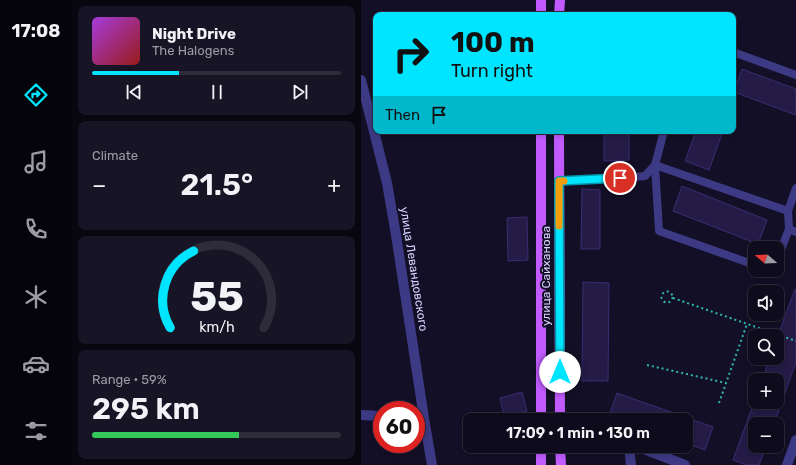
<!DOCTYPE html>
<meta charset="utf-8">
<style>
body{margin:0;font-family:Rubik,sans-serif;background:#171425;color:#f1f3f6;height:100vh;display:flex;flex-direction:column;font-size:15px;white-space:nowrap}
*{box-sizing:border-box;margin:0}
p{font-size:13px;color:#9b9ba3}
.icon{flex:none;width:22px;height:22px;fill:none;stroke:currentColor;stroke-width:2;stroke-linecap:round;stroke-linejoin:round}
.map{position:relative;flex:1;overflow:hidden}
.details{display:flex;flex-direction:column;gap:6px;padding:6px;background:#08060f;width:289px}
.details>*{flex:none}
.banner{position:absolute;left:12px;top:12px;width:363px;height:122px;border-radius:8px;box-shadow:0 2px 6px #0003,0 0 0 1px #2e2b3b;background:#00e5ff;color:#111;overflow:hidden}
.needle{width:26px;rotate:289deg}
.buttons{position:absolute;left:387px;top:241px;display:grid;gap:8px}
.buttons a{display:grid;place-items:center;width:36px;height:36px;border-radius:8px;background:#0e0b1c;box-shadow:0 2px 6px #0003,0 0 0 1px #2e2b3b;font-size:20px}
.speed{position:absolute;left:12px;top:401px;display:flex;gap:8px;font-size:20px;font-weight:700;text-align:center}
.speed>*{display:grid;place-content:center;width:52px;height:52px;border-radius:50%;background:#0e0b1c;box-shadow:0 2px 6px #0003,0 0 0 1px #2e2b3b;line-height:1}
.speed .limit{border:6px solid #d22;background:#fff;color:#111}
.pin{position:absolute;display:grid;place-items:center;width:34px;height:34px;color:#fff;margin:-17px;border:2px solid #fff;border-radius:50%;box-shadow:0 1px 4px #0007}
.me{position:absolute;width:44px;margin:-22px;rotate:0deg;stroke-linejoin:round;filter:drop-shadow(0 0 3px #0008)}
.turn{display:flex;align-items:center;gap:14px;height:84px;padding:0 12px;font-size:18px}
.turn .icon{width:52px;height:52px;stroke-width:2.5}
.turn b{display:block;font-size:28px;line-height:34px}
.then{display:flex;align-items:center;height:38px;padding:0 12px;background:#0003;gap:8px;font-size:15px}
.big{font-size:30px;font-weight:600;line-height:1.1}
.details .widget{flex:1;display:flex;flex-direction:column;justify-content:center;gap:6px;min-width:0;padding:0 14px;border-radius:8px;background:#171425}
.details .dial{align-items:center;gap:0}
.dial svg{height:104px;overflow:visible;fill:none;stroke:#2e2b3b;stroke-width:7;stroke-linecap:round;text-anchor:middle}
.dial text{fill:#f1f3f6;stroke:none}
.song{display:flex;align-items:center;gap:12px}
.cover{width:48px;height:48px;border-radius:6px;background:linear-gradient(135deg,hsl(280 70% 55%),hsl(0 70% 35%))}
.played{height:4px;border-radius:2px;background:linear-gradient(90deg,#00e5ff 35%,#2e2b3b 35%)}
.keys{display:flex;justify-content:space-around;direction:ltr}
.heat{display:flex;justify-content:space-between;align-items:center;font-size:22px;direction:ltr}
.charge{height:6px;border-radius:3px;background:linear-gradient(90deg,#34c759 59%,#2e2b3b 0)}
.trip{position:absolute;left:102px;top:413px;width:230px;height:40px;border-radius:8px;background:#0e0b1c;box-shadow:0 2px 6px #0003,0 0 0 1px #2e2b3b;font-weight:600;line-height:40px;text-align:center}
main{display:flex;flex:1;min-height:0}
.dock{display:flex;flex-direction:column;width:72px;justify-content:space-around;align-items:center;background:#06040b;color:#9b9ba3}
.dock .icon{width:28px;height:28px}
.dock .current{color:#00e5ff}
.dock b{font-size:18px;color:#f1f3f6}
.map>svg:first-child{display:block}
</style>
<main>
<nav class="dock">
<b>17:08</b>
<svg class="icon current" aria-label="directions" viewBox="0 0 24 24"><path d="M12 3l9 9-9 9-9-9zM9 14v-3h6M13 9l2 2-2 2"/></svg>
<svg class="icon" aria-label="music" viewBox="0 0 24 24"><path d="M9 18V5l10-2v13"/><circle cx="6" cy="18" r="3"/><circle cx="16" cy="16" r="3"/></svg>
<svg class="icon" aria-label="phone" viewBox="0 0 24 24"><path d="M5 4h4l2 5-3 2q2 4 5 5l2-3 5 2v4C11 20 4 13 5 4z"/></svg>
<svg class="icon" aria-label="climate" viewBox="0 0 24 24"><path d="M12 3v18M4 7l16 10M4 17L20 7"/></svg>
<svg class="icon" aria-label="car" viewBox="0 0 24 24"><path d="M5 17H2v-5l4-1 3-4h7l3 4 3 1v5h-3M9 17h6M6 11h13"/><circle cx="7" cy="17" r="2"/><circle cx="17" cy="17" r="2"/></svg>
<svg class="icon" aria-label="filters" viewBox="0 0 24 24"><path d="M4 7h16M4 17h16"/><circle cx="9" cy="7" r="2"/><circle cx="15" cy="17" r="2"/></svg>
</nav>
<section class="details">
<div class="widget">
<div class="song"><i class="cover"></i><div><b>Night Drive</b><p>The Halogens</p></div></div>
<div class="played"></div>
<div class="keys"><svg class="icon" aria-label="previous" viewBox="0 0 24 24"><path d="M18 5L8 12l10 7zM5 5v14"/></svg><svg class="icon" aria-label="pause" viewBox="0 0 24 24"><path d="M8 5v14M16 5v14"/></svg><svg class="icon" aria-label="next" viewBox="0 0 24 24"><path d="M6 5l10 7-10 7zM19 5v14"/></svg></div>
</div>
<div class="widget"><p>Climate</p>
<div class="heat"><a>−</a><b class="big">21.5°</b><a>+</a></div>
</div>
<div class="widget dial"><svg viewBox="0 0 100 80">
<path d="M14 69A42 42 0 1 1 86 69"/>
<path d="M14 69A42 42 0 0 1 32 10" stroke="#00e5ff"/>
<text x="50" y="56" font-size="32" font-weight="700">55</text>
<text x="50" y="72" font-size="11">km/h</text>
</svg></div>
<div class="widget"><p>Range · 59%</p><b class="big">295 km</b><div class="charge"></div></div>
</section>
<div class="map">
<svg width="435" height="465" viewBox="0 0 435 465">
<rect width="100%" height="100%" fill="#130f26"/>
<g fill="#241b47" stroke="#3b2d73">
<path d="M381,69L435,89V115L373,92Z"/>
<path d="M243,131H268V160L243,161Z"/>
<path d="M335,131H362L348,170L324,161Z"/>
<path d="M321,186L406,220L397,244L312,211Z"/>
<path d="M221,189L239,190V249H220Z"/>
<path d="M166,217L167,260L147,261L146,218Z"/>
<path d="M222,282L248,283L247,381H221Z"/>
<path d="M434,289L435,290V362L413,424H394V446H405L398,465H385L372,460L393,402H416V380H401L409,358H416V338Z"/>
<path d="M161,392L166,411L143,416L139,398Z"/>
<path d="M256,393L352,427L344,450L325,443V420H260L248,416Z"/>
</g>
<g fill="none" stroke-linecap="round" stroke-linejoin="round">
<g stroke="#2fb8b0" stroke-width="2" stroke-dasharray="2 3" stroke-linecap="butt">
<circle cx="306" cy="297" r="5.5"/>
<path d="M312,298L435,341"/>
<path d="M286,365L365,383"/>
<path d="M358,403L386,324"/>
</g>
<g stroke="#3d3a85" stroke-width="8">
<path d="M372,52L435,75"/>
<path d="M198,181L274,177L284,176L294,165L303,131"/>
<path d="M435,188L427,211L428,229L435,232"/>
<path d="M416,260L428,229"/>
<path d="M394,265L298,231L294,165L427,211"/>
<path d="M407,270L411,272L412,270"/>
</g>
<g stroke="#3d3a85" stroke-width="10">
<path d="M0,415L21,416"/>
<path d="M268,446L270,465"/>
<path d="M275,446L324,465"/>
</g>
<g stroke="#3d3a85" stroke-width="10">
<path d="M0,80L26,183L35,235L63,418L71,465"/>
<path d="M426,465L435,440"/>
</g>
<g stroke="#c25bff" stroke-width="10">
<path d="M180,0V15"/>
<path d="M198,15L199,0"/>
<path d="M180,131V420"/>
<path d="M198,131L199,420"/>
<path d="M180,446V465"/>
<path d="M199,446L200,465"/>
</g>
</g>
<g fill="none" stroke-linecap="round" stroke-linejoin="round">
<defs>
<path id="route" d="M199,372L198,181L259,178"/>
</defs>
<use href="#route" stroke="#0095a6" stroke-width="10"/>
<use href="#route" stroke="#00e5ff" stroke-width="7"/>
<path stroke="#f59e0b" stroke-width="7" d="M198,226V181H203"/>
</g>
<g text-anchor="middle" stroke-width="4" stroke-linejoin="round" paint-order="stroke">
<g font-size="12" fill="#d9d4ff" stroke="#130f26">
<text transform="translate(53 269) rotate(81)" y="4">улица Левандовского</text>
<text transform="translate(185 276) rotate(-90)" y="4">улица Сайханова</text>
</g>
</g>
</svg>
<div class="buttons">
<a><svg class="needle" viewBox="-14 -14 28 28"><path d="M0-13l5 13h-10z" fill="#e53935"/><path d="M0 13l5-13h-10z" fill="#9b9ba3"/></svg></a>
<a><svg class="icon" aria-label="sound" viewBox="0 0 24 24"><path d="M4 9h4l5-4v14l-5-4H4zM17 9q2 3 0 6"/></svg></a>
<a><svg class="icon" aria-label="search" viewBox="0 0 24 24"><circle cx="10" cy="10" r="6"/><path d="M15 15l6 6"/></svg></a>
<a>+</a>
<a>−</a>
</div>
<div class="speed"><div class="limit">60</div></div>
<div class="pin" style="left:259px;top:178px;background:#d93025"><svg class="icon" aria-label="arrive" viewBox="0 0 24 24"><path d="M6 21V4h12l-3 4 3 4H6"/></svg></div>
<svg class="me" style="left:199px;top:372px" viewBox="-20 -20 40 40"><circle r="19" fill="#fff"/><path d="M0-13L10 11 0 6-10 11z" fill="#00e5ff"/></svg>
<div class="trip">17:09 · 1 min · 130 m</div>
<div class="banner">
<div class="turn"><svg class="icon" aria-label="right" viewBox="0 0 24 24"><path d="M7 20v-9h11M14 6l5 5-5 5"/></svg><div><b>100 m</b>Turn right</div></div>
<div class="then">Then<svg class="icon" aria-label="arrive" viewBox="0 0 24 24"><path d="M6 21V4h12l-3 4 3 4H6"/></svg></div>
</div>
</div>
</main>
